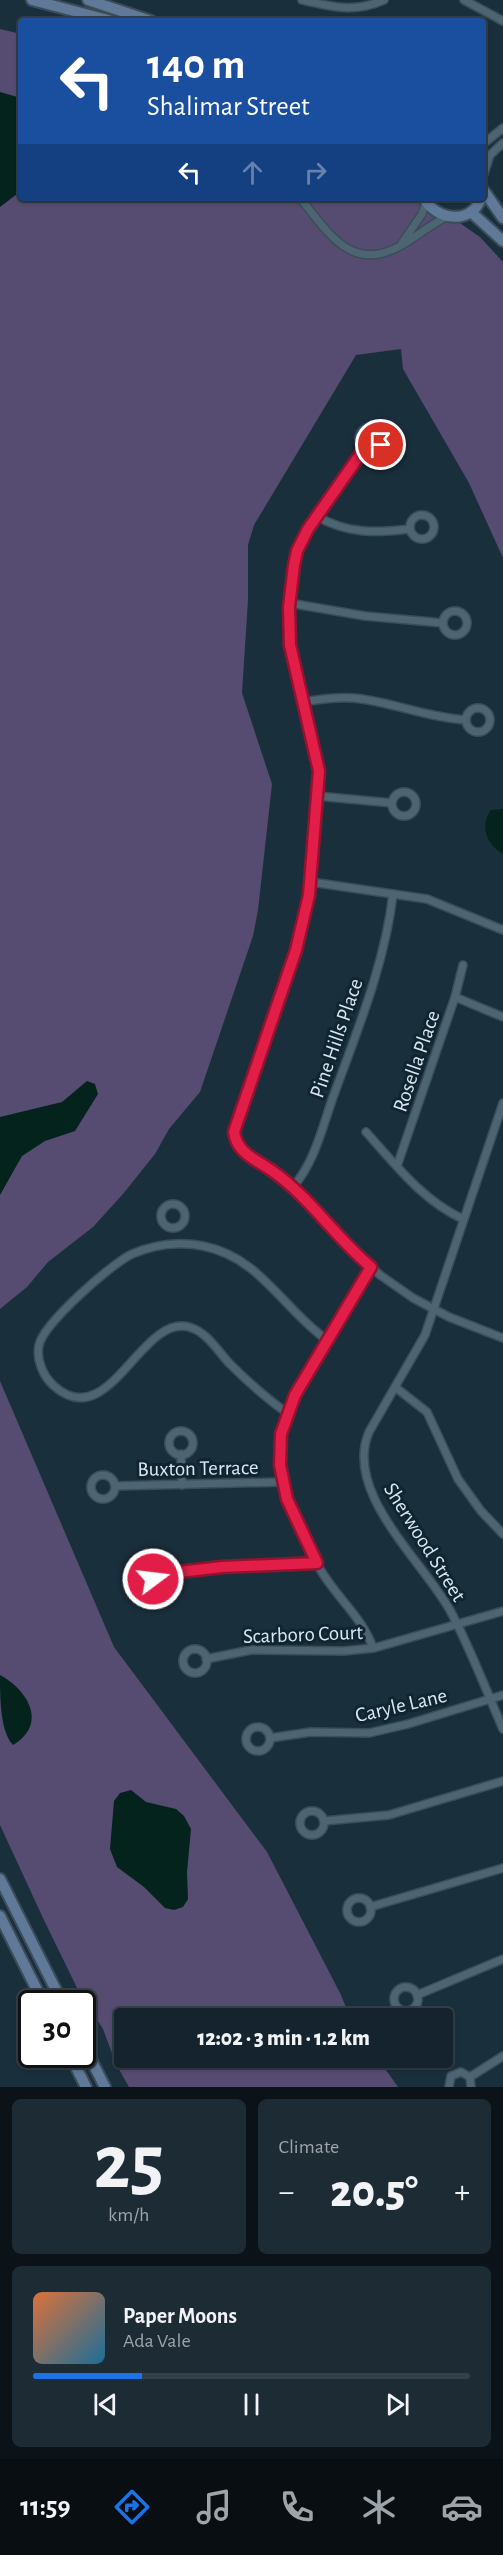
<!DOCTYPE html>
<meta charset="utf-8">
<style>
body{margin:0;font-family:"Alegreya Sans",sans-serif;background:#1d2b35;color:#f1f3f6;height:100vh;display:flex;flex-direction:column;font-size:22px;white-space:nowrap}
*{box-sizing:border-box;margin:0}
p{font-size:20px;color:#9da4aa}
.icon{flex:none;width:33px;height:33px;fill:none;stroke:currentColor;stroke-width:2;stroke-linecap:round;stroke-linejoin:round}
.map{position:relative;height:2087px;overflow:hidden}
.drawer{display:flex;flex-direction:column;gap:12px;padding:12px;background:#0b1319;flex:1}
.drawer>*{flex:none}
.guide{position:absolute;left:18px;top:18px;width:468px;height:183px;border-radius:6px;box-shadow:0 2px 4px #0004,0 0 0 2px #334049;background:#1a4fa0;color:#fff;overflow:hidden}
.speed{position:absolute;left:18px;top:1990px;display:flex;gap:12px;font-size:30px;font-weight:700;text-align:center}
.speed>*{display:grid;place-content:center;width:78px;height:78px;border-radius:50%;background:#14232d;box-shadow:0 2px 4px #0004,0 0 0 2px #334049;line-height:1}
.speed .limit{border:3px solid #111;border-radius:9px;background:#fff;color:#111}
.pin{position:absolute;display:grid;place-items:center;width:51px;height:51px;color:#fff;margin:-26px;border:3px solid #fff;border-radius:50%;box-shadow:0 2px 6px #0007}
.me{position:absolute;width:66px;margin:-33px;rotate:75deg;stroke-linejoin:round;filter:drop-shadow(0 0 4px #0008)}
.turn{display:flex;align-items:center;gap:21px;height:126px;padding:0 30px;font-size:27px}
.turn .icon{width:78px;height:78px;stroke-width:2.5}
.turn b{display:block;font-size:42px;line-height:51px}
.lanes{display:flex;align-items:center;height:57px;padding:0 30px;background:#0003;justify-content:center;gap:30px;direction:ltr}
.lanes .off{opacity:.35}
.big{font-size:45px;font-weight:800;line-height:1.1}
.drawer .widget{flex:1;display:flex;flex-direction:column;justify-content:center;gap:9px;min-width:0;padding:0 21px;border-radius:9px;background:#1d2b35}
.drawer .dial{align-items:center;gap:0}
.dial b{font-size:78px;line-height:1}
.song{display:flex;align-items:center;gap:18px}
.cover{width:72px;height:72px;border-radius:9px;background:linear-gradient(135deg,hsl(20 70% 55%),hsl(200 70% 35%))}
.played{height:6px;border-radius:3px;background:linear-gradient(90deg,#1a73e8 25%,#334049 25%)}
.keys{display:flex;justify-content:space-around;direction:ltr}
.heat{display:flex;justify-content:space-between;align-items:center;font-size:33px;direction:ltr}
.drawer .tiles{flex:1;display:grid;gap:12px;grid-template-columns:1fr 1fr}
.widget:last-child{grid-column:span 2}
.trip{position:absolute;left:114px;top:2008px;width:339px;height:60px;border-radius:6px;background:#14232d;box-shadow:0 2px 4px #0004,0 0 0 2px #334049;font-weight:800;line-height:60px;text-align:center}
.tab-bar{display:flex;height:96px;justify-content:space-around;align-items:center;background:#080e12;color:#9da4aa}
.tab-bar .icon{width:42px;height:42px}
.tab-bar .on{color:#1a73e8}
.tab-bar b{font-size:27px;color:#f1f3f6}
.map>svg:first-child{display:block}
</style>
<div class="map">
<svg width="503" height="2087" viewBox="0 0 503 2087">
<rect width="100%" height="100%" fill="#1a2f3c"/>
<g fill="#564b70">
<path d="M0,29L21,34V198H424L480,237L503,262V558L469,483L403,369L401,349L356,355L254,525L248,545V600L242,693L272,784L258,910L253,936L200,1092L169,1129L155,1154L123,1194L93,1227L48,1262L27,1287L0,1309Z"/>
<path d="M0,1381L114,1647L267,1852L340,1993L351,2019H124V2058H373L386,2070L398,2087H129L116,2064L103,2029L79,1992L43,1918L0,1825Z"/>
</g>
<g fill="#04231c">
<path d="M0,92L21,98V191L0,207Z"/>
<path d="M503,809V854C487,845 479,826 491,810Z"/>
<path d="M87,1081L95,1084L98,1094L75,1131L45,1141L22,1156L0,1195V1117L62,1102Z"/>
<path d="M0,1675C28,1690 48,1724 13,1745C0,1732 0,1696 0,1675Z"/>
<path d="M131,1790L146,1802L176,1809L184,1816L191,1829L187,1872L188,1899L183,1907L174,1910L165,1908L144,1887L117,1867L110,1849L114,1801L120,1793Z"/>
</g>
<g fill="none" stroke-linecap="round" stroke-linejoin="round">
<defs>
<g id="street">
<path d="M302,0C332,7 355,13 384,0"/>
<path d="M464,0L503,21"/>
<path d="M483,144L503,128"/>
<path d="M483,177L490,155L503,143"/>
<path d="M300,198C329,233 351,274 402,245C417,236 430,225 446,217"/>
<path d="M402,243L422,214L426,201"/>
<circle cx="371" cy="439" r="12"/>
<path d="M364,449L308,529L297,551L294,565L289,607L291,659L318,762L309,895L296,950L235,1124V1139L244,1153L293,1187L349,1247L380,1275L413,1298L449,1317L503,1338"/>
<circle cx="422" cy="527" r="12"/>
<path d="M316,516C348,534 375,533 410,529"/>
<path d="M289,603L365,616L443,623"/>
<circle cx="455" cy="623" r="12"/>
<path d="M302,702C322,699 342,696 362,699C397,704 430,718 466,720"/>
<circle cx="478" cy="720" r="12"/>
<circle cx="404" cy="804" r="12"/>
<path d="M317,796L392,803"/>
<path d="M311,882L427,899L503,930"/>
<path d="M455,997L503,1017"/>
<path d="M503,1103L425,1335L369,1432C343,1493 424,1562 451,1612C471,1650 486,1690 503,1729"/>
<path d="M366,1132C395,1164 423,1201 463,1219"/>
<path d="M397,1166L455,997L463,965"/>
<path d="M293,1187C314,1163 322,1129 332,1100C356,1034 385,964 393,894"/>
<circle cx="173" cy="1216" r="12"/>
<path d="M371,1267C352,1293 338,1322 322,1349C310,1369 296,1388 288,1409C267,1467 293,1519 320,1569C336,1597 363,1618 373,1648"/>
<path d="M395,1387L427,1412L458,1479L481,1511L503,1534"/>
<path d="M287,1413C266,1398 247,1381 229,1363C217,1350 207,1332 189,1327C141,1314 109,1435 54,1386C43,1376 36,1360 39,1345C44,1323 111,1264 132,1254C155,1244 178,1241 203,1246C260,1257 283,1309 327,1340"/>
<circle cx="181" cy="1443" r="12"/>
<path d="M181,1454L182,1485"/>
<circle cx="103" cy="1487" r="12"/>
<path d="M115,1486L282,1482"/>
<circle cx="142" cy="1576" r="12"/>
<path d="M153,1575L222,1567L317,1563"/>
<circle cx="195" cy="1661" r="12"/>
<path d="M206,1659L251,1650L344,1651L374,1648L503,1611"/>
<circle cx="258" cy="1739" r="12"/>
<path d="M270,1738L311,1732L369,1733L408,1724L503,1695"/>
<circle cx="312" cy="1823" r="12"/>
<path d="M324,1821L389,1815L503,1781"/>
<circle cx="359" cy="1910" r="12"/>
<path d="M370,1907L503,1868"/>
<circle cx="406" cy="1999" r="12"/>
<path d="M417,1995L503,1959"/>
<path d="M470,2077L503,2056"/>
<path d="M449,2087L451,2076L461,2072L470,2077L471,2087"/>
</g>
<g id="secondary">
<path d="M32,0L112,21"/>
<path d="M88,0L151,21"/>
<path d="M484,191L503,218"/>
<path d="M424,198C436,221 472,225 481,198"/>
<path d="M471,212L503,241"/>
<path d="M0,1879L63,2004"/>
<path d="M0,1916L44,2004"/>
<path d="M82,2042L105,2087"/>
<path d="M70,2055L86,2087"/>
</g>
</defs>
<use href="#street" stroke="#3b4d58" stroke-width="10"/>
<use href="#secondary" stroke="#3b4d58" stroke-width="14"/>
<use href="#street" stroke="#4d6573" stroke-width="7"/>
<use href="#secondary" stroke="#607999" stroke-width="10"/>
</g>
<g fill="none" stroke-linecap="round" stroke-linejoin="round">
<defs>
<path id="route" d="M153,1579V1575L222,1567L317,1563L287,1499L280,1465L281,1434L295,1395L371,1267C335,1237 310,1197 271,1170C255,1159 237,1153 234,1132L296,950L309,895L319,771L290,645L289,607L294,565L297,551L308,529L364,449L372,451L381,445"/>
</defs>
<use href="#route" stroke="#92132f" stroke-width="15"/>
<use href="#route" stroke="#e11d48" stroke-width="10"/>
</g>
<g text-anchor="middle" stroke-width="6" stroke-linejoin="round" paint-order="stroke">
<g font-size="21" fill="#dae7f0" stroke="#102532">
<text transform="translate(336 1038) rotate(-71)" y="7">Pine Hills Place</text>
<text transform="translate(416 1061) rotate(-71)" y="7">Rosella Place</text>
<text transform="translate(198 1468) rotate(-1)" y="7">Buxton Terrace</text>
<text transform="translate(425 1542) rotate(58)" y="7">Sherwood Street</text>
<text transform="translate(303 1634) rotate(-2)" y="7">Scarboro Court</text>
<text transform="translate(401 1705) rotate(-13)" y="7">Caryle Lane</text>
</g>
</g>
</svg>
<div class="speed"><div class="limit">30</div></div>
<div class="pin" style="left:381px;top:445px;background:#d93025"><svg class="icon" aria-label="arrive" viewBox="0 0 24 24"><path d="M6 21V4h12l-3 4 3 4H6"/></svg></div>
<svg class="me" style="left:153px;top:1579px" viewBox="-20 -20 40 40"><circle r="17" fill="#e11d48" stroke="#fff" stroke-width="3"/><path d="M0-11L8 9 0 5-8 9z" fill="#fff"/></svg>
<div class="trip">12:02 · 3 min · 1.2 km</div>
<div class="guide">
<div class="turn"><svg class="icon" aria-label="left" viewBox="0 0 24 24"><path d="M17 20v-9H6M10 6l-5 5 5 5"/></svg><div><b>140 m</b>Shalimar Street</div></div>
<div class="lanes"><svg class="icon" aria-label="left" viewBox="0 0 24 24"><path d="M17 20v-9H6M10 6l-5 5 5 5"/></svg><svg class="icon off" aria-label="ahead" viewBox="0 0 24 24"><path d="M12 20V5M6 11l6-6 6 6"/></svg><svg class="icon off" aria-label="right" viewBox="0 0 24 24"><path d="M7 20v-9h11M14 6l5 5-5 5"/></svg></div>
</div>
</div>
<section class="drawer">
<div class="tiles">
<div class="widget dial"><b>25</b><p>km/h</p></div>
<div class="widget"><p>Climate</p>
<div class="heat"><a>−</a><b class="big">20.5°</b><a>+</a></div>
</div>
<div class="widget">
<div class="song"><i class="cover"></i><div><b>Paper Moons</b><p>Ada Vale</p></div></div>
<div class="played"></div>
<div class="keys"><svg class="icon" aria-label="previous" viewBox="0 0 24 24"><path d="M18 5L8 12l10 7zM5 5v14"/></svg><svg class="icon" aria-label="pause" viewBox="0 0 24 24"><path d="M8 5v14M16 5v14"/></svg><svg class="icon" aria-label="next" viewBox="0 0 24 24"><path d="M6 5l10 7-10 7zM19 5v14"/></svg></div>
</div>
</div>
</section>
<nav class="tab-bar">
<b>11:59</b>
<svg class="icon on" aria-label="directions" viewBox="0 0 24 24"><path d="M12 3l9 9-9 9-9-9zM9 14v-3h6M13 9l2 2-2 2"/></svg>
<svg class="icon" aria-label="music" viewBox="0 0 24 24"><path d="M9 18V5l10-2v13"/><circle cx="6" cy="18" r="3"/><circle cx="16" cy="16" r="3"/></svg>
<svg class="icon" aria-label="phone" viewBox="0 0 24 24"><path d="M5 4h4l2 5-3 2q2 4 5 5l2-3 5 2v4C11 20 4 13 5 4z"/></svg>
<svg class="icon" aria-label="climate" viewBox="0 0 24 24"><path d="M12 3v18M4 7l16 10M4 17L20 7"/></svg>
<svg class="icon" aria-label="car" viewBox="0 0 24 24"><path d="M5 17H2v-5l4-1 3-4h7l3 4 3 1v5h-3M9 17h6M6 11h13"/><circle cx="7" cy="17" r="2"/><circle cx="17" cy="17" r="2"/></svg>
</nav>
